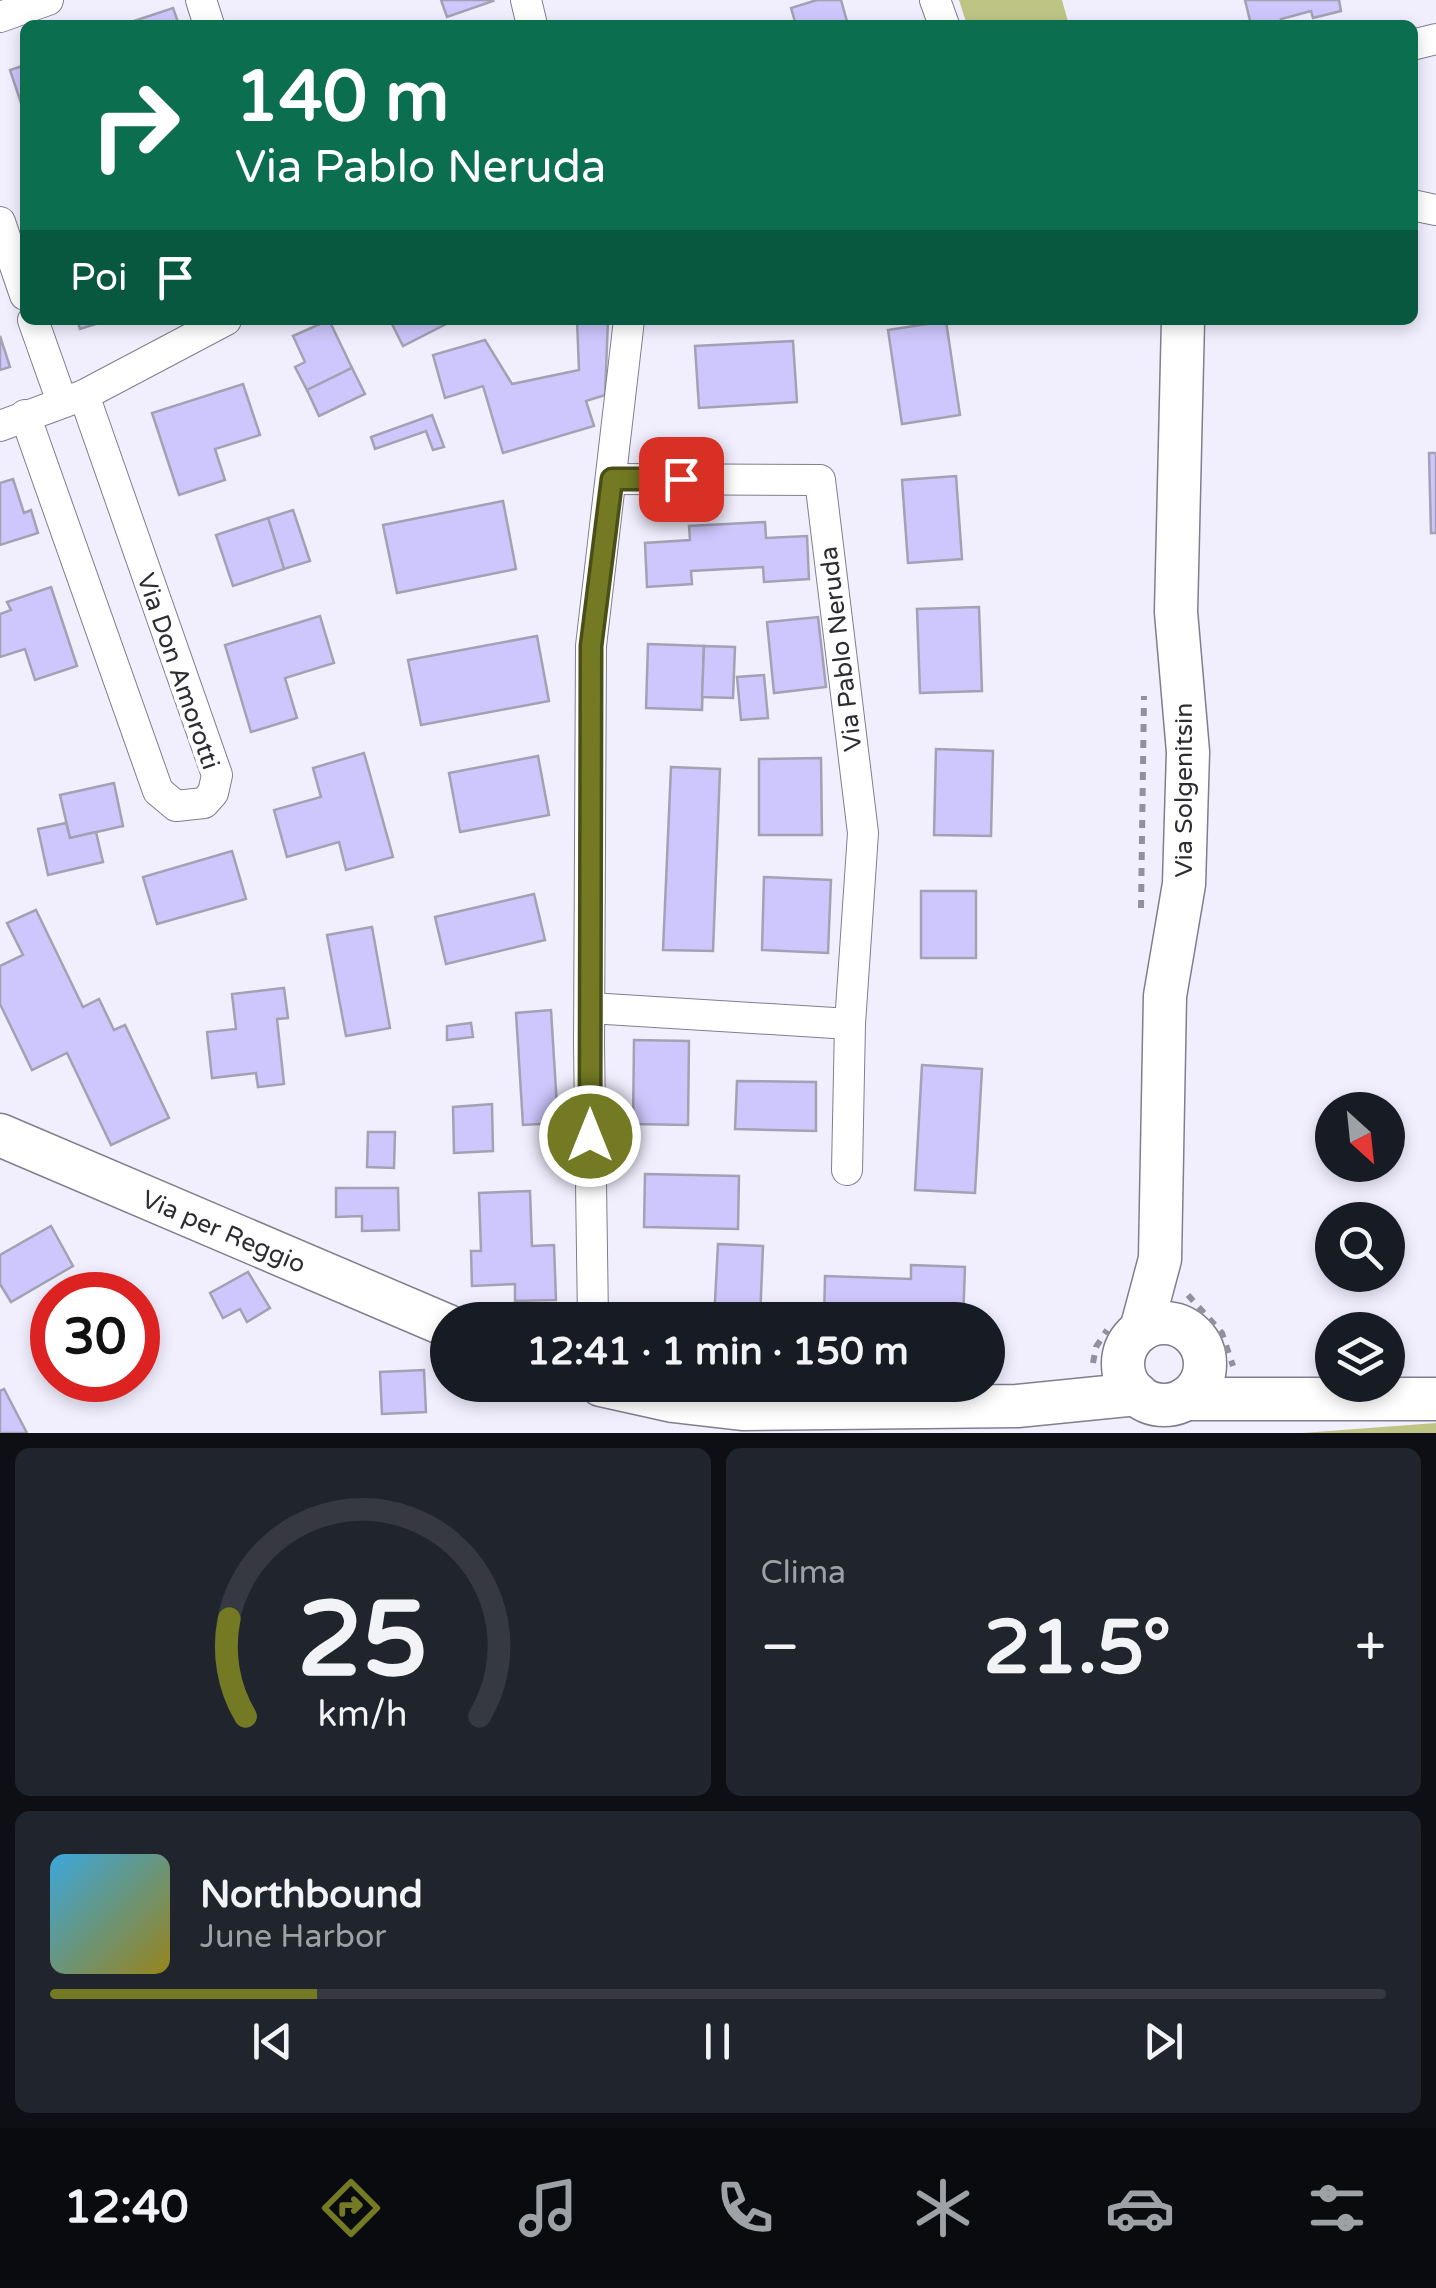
<!DOCTYPE html>
<html lang="it">
<meta charset="utf-8">
<style>
body{margin:0;font-family:"Varela Round",sans-serif;background:#20242c;color:#f1f3f6;height:100vh;display:flex;flex-direction:column;font-size:38px;white-space:nowrap}
*{box-sizing:border-box;margin:0}
p{font-size:32px;color:#9ea1a6}
.icon{flex:none;width:55px;height:55px;fill:none;stroke:currentColor;stroke-width:2;stroke-linecap:round;stroke-linejoin:round}
.map{position:relative;height:1433px;overflow:hidden}
.sheet{display:flex;flex-direction:column;gap:15px;padding:15px;background:#0d0f14;flex:1}
.sheet>*{flex:none}
.top-card{position:absolute;left:20px;top:20px;width:1398px;height:305px;border-radius:15px;box-shadow:0 5px 15px #0003;background:#0b6e4f;color:#fff;overflow:hidden}
.needle{width:65px;rotate:153deg}
.controls{position:absolute;left:1315px;top:1092px;display:grid;gap:20px}
.controls a{display:grid;place-items:center;width:90px;height:90px;border-radius:50%;background:#171b24;box-shadow:0 5px 15px #0003;font-size:50px}
.speed{position:absolute;left:30px;top:1272px;display:flex;gap:20px;font-size:50px;font-weight:700;text-align:center}
.speed>*{display:grid;place-content:center;width:130px;height:130px;border-radius:50%;background:#171b24;box-shadow:0 5px 15px #0003;line-height:1}
.speed .limit{border:15px solid #d22;background:#fff;color:#111}
.pin{position:absolute;display:grid;place-items:center;width:85px;height:85px;color:#fff;margin:-42px;border-radius:20px;box-shadow:0 5px 15px #0006}
.me{position:absolute;width:110px;margin:-55px;rotate:0deg;stroke-linejoin:round;filter:drop-shadow(0 0 8px #0008)}
.turn{display:flex;align-items:center;gap:35px;height:210px;padding:0 50px;font-size:45px}
.turn .icon{width:130px;height:130px;stroke-width:2.5}
.turn b{display:block;font-size:70px;line-height:85px}
.then{display:flex;align-items:center;height:95px;padding:0 50px;background:#0003;gap:20px;font-size:38px}
.big{font-size:75px;font-weight:700;line-height:1.1}
.sheet .tile{flex:1;display:flex;flex-direction:column;justify-content:center;gap:15px;min-width:0;padding:0 35px;border-radius:15px;background:#20242c}
.sheet .dial{align-items:center;gap:0}
.dial svg{height:260px;overflow:visible;fill:none;stroke:#363941;stroke-width:7;stroke-linecap:round;text-anchor:middle}
.dial text{fill:#f1f3f6;stroke:none}
.song{display:flex;align-items:center;gap:30px}
.cover{width:120px;height:120px;border-radius:15px;background:linear-gradient(135deg,hsl(200 70% 55%),hsl(50 70% 35%))}
.played{height:10px;border-radius:5px;background:linear-gradient(90deg,#737a23 20%,#363941 20%)}
.keys{display:flex;justify-content:space-around;direction:ltr}
.heat{display:flex;justify-content:space-between;align-items:center;font-size:55px;direction:ltr}
.sheet .tiles{flex:1;display:grid;gap:15px;grid-template-columns:1fr 1fr}
.tile:last-child{grid-column:span 2}
.trip{position:absolute;left:430px;top:1302px;width:575px;height:100px;border-radius:50px;background:#171b24;box-shadow:0 5px 15px #0003;font-weight:700;line-height:100px;text-align:center}
.tabs{display:flex;height:160px;justify-content:space-around;align-items:center;background:#090b0e;color:#9ea1a6}
.tabs .icon{width:70px;height:70px}
.tabs .selected{color:#737a23}
.tabs b{font-size:45px;color:#f1f3f6}
.map>svg:first-child{display:block}
</style>
<div class="map">
<svg width="1436" height="1433" viewBox="0 0 1436 1433">
<rect width="100%" height="100%" fill="#f1effe"/>
<g fill="#bdc484">
<path d="M959,0H1062L1069,25H967Z"/>
<path d="M1436,1423V1433H1302Z"/>
</g>
<g fill="#cec7fd" stroke="#a3a1b2" stroke-width="2.5">
<path d="M441,0H492L493,1L447,17Z"/>
<path d="M817,0H841L848,25H796L791,8Z"/>
<path d="M1245,0H1339L1341,11L1313,18L1311,11L1281,19L1283,25H1251Z"/>
<path d="M173,8L179,25H122Z"/>
<path d="M25,65V115L10,70Z"/>
<path d="M77,320H108L80,329Z"/>
<path d="M329,320L352,368L307,390L295,367L305,362L293,336Z"/>
<path d="M390,320H454L403,346Z"/>
<path d="M577,320H608L605,395L586,401L594,426L503,453L483,386L445,398L433,355L485,340L512,384L579,370Z"/>
<path d="M946,321L960,415L902,424L888,330Z"/>
<path d="M0,336L10,367L0,370Z"/>
<path d="M793,341L797,402L699,408L695,346Z"/>
<path d="M352,368L365,394L319,416L307,390Z"/>
<path d="M243,384L260,435L215,449L225,480L179,495L152,413Z"/>
<path d="M432,415L444,447L433,450L426,431L375,449L371,437Z"/>
<path d="M1429,453H1436V533H1431Z"/>
<path d="M956,476L962,559L908,563L902,480Z"/>
<path d="M13,479L24,513L31,510L38,533L0,545V483Z"/>
<path d="M503,501L516,569L397,593L383,525Z"/>
<path d="M293,510L310,561L284,569L268,518Z"/>
<path d="M268,518L284,569L233,586L216,535Z"/>
<path d="M765,522L766,538L807,536L809,579L764,582L763,567L691,571L692,584L647,587L645,543L690,540L689,526Z"/>
<path d="M51,587L77,666L35,680L25,649L0,657V614L11,610L7,602Z"/>
<path d="M979,607L982,691L920,693L917,609Z"/>
<path d="M320,616L334,663L285,678L297,718L251,732L225,645Z"/>
<path d="M818,617L826,687L774,693L767,622Z"/>
<path d="M537,636L549,701L421,725L408,660Z"/>
<path d="M648,644L704,646L702,710L646,708Z"/>
<path d="M704,646L735,647L733,698L702,697Z"/>
<path d="M764,675L768,718L741,720L737,677Z"/>
<path d="M936,749L993,751L991,836L934,835Z"/>
<path d="M364,753L393,857L346,870L339,842L287,857L274,810L321,797L313,768Z"/>
<path d="M538,756L549,815L460,832L449,773Z"/>
<path d="M821,758L822,835H759V759Z"/>
<path d="M671,767L720,769L713,951L663,950Z"/>
<path d="M114,783L123,826L70,838L60,795Z"/>
<path d="M66,823L70,838L96,832L103,862L48,875L38,829Z"/>
<path d="M232,851L246,899L157,924L143,877Z"/>
<path d="M764,877L831,880L828,953L762,950Z"/>
<rect x="921" y="891" width="55" height="67"/>
<path d="M534,894L545,940L446,964L435,917Z"/>
<path d="M36,910L83,1007L99,999L114,1030L125,1025L169,1118L111,1145L67,1053L32,1070L0,1004V966L23,955L7,923Z"/>
<path d="M372,927L390,1028L346,1036L327,935Z"/>
<path d="M284,988L288,1018L277,1019L284,1084L258,1087L256,1073L212,1078L207,1032L236,1029L232,994Z"/>
<path d="M551,1010L558,1123L523,1125L516,1013Z"/>
<path d="M471,1023L473,1037L447,1040V1026Z"/>
<path d="M634,1040L689,1041L688,1125L633,1124Z"/>
<path d="M922,1065L982,1069L975,1193L915,1190Z"/>
<path d="M737,1081L816,1082V1131L735,1129Z"/>
<path d="M492,1104L493,1151L454,1153L453,1107Z"/>
<path d="M368,1132H395L394,1168L367,1167Z"/>
<path d="M645,1174L739,1176L738,1229L644,1227Z"/>
<path d="M336,1188H398L399,1230L362,1231V1216L336,1217Z"/>
<path d="M530,1191L532,1246L554,1245L556,1300L515,1301V1284L472,1286L471,1251H481L479,1193Z"/>
<path d="M51,1226L73,1266L11,1302L0,1284V1255Z"/>
<path d="M718,1244L763,1246L760,1320H714Z"/>
<path d="M911,1265L965,1267L963,1320H824L825,1276L911,1279Z"/>
<path d="M248,1272L270,1308L247,1322L240,1309L223,1318L210,1293Z"/>
<path d="M424,1370L426,1412L382,1414L380,1372Z"/>
<path d="M4,1389L27,1433H0V1391Z"/>
</g>
<g fill="none" stroke-linecap="round" stroke-linejoin="round">
<defs>
<g id="street">
<path d="M201,0L209,25"/>
<path d="M526,0L532,25"/>
<path d="M935,0L944,25"/>
<path d="M0,17L48,0"/>
<path d="M1412,45L1436,39"/>
<path d="M1412,205L1436,210"/>
<path d="M0,222L25,295"/>
<path d="M33,320L62,402"/>
<path d="M25,415L158,791L176,806L204,803L213,793L217,775L84,395"/>
<path d="M0,426L84,395L226,320"/>
<path d="M590,1008L850,1024L863,833L820,480L612,479"/>
<path d="M847,1170L850,1024"/>
<path d="M593,1320L589,1045L591,646L629,320"/>
</g>
<g id="secondary">
<path d="M0,1135L448,1326"/>
<circle cx="1164" cy="1364" r="41"/>
<path d="M1141,1330L1160,1259L1165,996L1184,884L1188,752L1176,612L1183,320"/>
<path d="M601,1385L673,1401L742,1409L1017,1406L1137,1394"/>
<path d="M1185,1399H1436"/>
</g>
</defs>
<use href="#street" stroke="#807e8e" stroke-width="32"/>
<use href="#secondary" stroke="#807e8e" stroke-width="45"/>
<g stroke="#92919b" stroke-width="6" stroke-dasharray="8 8" stroke-linecap="butt">
<path d="M1141,908L1144,696"/>
<path d="M1188,1295L1222,1333L1233,1366"/>
<path d="M1093,1363L1096,1347L1107,1330"/>
</g>
<use href="#street" stroke="#fff" stroke-width="30"/>
<use href="#secondary" stroke="#fff" stroke-width="42"/>
</g>
<g fill="none" stroke-linecap="round" stroke-linejoin="round">
<defs>
<path id="route" d="M590,1136L591,646L612,479H681"/>
</defs>
<use href="#route" stroke="#4b4f17" stroke-width="25"/>
<use href="#route" stroke="#737a23" stroke-width="18"/>
</g>
<g text-anchor="middle" stroke-width="9" stroke-linejoin="round" paint-order="stroke">
<g font-size="25" fill="#2c2c32" stroke="#fff">
<text transform="translate(840 649) rotate(-97)" y="9">Via Pablo Neruda</text>
<text transform="translate(179 671) rotate(71)" y="9">Via Don Amorotti</text>
<text transform="translate(1183 790) rotate(-90)" y="9">Via Solgenitsin</text>
<text transform="translate(224 1231) rotate(23)" y="9">Via per Reggio</text>
</g>
</g>
</svg>
<div class="controls">
<a><svg class="needle" viewBox="-14 -14 28 28"><path d="M0-13l5 13h-10z" fill="#e53935"/><path d="M0 13l5-13h-10z" fill="#9ea1a6"/></svg></a>
<a><svg class="icon" aria-label="search" viewBox="0 0 24 24"><circle cx="10" cy="10" r="6"/><path d="M15 15l6 6"/></svg></a>
<a><svg class="icon" aria-label="layers" viewBox="0 0 24 24"><path d="M12 4l9 5-9 5-9-5zM3 14l9 5 9-5"/></svg></a>
</div>
<div class="speed"><div class="limit">30</div></div>
<div class="pin" style="left:681px;top:479px;background:#d93025"><svg class="icon" aria-label="arrive" viewBox="0 0 24 24"><path d="M6 21V4h12l-3 4 3 4H6"/></svg></div>
<svg class="me" style="left:590px;top:1136px" viewBox="-20 -20 40 40"><circle r="17" fill="#737a23" stroke="#fff" stroke-width="3"/><path d="M0-11L8 9 0 5-8 9z" fill="#fff"/></svg>
<div class="trip">12:41 · 1 min · 150 m</div>
<div class="top-card">
<div class="turn"><svg class="icon" aria-label="right" viewBox="0 0 24 24"><path d="M7 20v-9h11M14 6l5 5-5 5"/></svg><div><b>140 m</b>Via Pablo Neruda</div></div>
<div class="then">Poi<svg class="icon" aria-label="arrive" viewBox="0 0 24 24"><path d="M6 21V4h12l-3 4 3 4H6"/></svg></div>
</div>
</div>
<section class="sheet">
<div class="tiles">
<div class="tile dial"><svg viewBox="0 0 100 80">
<path d="M14 69A42 42 0 1 1 86 69"/>
<path d="M14 69A42 42 0 0 1 9 39" stroke="#737a23"/>
<text x="50" y="56" font-size="32" font-weight="700">25</text>
<text x="50" y="72" font-size="11">km/h</text>
</svg></div>
<div class="tile"><p>Clima</p>
<div class="heat"><a>−</a><b class="big">21.5°</b><a>+</a></div>
</div>
<div class="tile">
<div class="song"><i class="cover"></i><div><b>Northbound</b><p>June Harbor</p></div></div>
<div class="played"></div>
<div class="keys"><svg class="icon" aria-label="previous" viewBox="0 0 24 24"><path d="M18 5L8 12l10 7zM5 5v14"/></svg><svg class="icon" aria-label="pause" viewBox="0 0 24 24"><path d="M8 5v14M16 5v14"/></svg><svg class="icon" aria-label="next" viewBox="0 0 24 24"><path d="M6 5l10 7-10 7zM19 5v14"/></svg></div>
</div>
</div>
</section>
<nav class="tabs">
<b>12:40</b>
<svg class="icon selected" aria-label="directions" viewBox="0 0 24 24"><path d="M12 3l9 9-9 9-9-9zM9 14v-3h6M13 9l2 2-2 2"/></svg>
<svg class="icon" aria-label="music" viewBox="0 0 24 24"><path d="M9 18V5l10-2v13"/><circle cx="6" cy="18" r="3"/><circle cx="16" cy="16" r="3"/></svg>
<svg class="icon" aria-label="phone" viewBox="0 0 24 24"><path d="M5 4h4l2 5-3 2q2 4 5 5l2-3 5 2v4C11 20 4 13 5 4z"/></svg>
<svg class="icon" aria-label="climate" viewBox="0 0 24 24"><path d="M12 3v18M4 7l16 10M4 17L20 7"/></svg>
<svg class="icon" aria-label="car" viewBox="0 0 24 24"><path d="M5 17H2v-5l4-1 3-4h7l3 4 3 1v5h-3M9 17h6M6 11h13"/><circle cx="7" cy="17" r="2"/><circle cx="17" cy="17" r="2"/></svg>
<svg class="icon" aria-label="filters" viewBox="0 0 24 24"><path d="M4 7h16M4 17h16"/><circle cx="9" cy="7" r="2"/><circle cx="15" cy="17" r="2"/></svg>
</nav>
